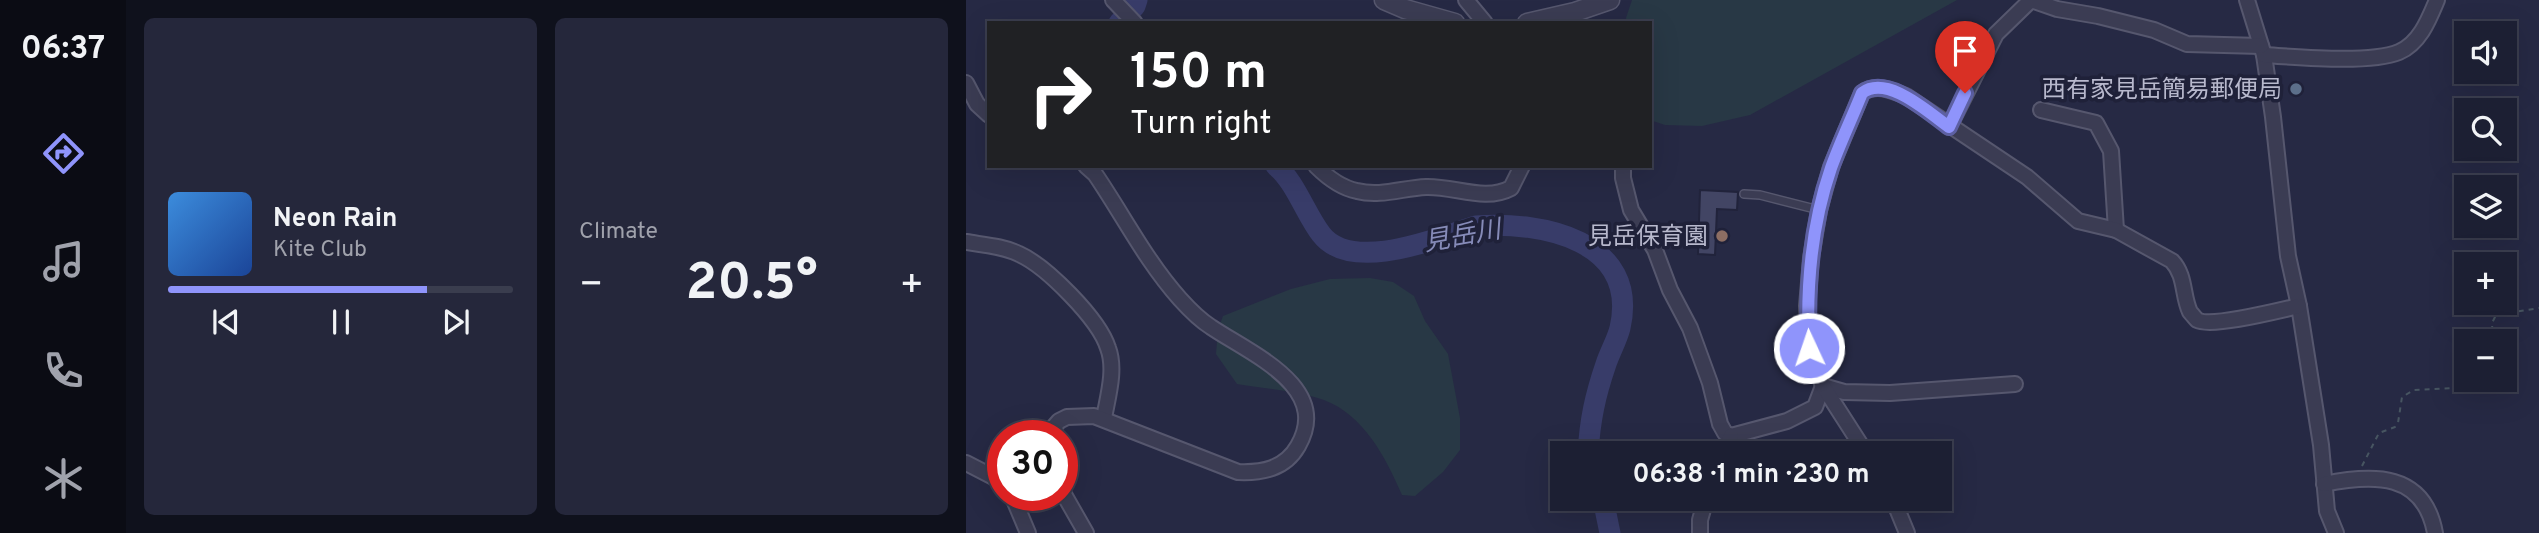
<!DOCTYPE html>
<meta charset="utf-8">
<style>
body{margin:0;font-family:Overpass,"Noto Sans JP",sans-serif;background:#25273b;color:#f1f3f6;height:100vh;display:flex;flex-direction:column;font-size:26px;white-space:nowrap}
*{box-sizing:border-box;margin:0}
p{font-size:23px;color:#a0a2ac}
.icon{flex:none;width:38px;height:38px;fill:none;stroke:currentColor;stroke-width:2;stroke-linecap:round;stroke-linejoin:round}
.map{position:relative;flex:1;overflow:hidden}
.sheet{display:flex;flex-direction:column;gap:18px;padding:18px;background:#0f111c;width:840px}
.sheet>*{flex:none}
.guide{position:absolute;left:21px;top:21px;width:665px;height:147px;border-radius:0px;box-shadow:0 7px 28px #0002,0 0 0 2px #3a3d4e;background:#202124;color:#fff;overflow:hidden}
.fabs{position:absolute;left:1488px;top:21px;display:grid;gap:14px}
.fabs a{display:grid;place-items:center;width:63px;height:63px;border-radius:0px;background:#1c1f33;box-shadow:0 7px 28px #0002,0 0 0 2px #3a3d4e;font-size:35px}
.speed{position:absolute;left:21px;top:420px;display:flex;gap:14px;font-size:35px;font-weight:700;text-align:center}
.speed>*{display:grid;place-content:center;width:91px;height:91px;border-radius:50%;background:#1c1f33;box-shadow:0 7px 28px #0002,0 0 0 2px #3a3d4e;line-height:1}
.speed .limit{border:10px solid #d22;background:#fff;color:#111}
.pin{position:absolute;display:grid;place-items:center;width:60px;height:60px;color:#fff;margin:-72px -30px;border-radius:50% 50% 50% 0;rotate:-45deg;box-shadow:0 0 7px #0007}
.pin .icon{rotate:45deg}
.me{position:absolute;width:77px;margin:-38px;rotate:357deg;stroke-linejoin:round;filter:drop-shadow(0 0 5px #0008)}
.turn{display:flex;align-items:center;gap:24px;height:147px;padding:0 28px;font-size:32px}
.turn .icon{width:91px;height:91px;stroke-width:2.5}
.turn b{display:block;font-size:49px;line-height:60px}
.big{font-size:52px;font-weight:700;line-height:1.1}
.sheet .tile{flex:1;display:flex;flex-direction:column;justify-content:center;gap:10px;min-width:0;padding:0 24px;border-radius:10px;background:#25273b}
.song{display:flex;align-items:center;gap:21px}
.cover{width:84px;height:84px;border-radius:10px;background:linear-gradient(135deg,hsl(210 70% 55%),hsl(220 70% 35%))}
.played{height:7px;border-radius:4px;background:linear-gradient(90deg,#8f94fb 75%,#3a3d4e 75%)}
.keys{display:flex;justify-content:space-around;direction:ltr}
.heat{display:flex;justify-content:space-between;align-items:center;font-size:38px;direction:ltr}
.sheet .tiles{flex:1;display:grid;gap:18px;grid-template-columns:repeat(2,1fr)}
.trip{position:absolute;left:584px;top:441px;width:402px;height:70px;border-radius:0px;background:#1c1f33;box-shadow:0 7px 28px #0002,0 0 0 2px #3a3d4e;font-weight:700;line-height:70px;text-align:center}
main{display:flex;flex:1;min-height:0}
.tabs{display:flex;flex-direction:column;width:126px;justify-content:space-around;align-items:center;background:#0b0c14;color:#a0a2ac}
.tabs .icon{width:49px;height:49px}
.tabs .on{color:#8f94fb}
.tabs b{font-size:32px;color:#f1f3f6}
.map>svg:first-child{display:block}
</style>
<main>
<nav class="tabs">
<b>06:37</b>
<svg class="icon on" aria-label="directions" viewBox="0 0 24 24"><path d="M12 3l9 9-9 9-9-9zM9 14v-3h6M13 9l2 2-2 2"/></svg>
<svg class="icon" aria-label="music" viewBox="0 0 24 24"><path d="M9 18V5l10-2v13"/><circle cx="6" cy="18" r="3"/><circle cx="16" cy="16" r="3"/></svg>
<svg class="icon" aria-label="phone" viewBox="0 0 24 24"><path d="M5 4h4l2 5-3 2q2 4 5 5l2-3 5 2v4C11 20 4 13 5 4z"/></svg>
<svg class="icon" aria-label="climate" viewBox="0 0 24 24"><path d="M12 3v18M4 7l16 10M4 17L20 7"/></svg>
</nav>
<section class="sheet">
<div class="tiles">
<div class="tile">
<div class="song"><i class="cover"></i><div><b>Neon Rain</b><p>Kite Club</p></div></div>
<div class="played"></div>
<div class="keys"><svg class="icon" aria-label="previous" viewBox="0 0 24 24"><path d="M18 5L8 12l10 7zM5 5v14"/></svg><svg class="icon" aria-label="pause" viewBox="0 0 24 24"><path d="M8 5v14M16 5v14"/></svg><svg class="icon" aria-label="next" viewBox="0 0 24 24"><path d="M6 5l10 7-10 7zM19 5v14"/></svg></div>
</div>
<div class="tile"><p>Climate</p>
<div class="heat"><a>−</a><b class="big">20.5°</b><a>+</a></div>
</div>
</div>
</section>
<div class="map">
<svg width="1573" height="533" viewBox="0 0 1573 533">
<rect width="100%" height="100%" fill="#262944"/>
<g fill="#283845">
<path d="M666,0H991L784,115L736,126L699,125L684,120V23H661L660,18Z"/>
<path d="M404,278L427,282L448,296L459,321L482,354L494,418V450L477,472L449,496L436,495C420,458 398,415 358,400C336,392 296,388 271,384L250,354L252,330L257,316L325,289L364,279Z"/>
</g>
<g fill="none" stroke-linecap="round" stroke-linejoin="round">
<g stroke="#383c69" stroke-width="21">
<path d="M153,23L169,6L171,0"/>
<path d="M310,166C329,181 340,215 355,234C385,274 472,238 510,226C575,221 674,240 654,328C651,340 644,352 640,364C629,396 624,420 622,453"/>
<path d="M637,499L644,533"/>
</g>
</g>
<path fill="#424564" stroke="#21233b" stroke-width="2" d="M734,190L772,192L771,210L751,209L749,255L732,254Z"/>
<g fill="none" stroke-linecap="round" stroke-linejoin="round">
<defs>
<path id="service" d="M778,194L794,195L853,210"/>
<g id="minor">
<path d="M147,0L169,23"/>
<path d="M500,0L519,23"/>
<path d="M1281,0L1298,55L1307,117L1322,256L1333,306L1355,445L1361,511L1370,533"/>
<path d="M1298,55C1331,57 1404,64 1433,52C1454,43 1463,19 1471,0"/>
<path d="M0,83L11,104L23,115"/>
<path d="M1075,110L1130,123L1145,151L1150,230"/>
<path d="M983,127L1030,34L1065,0L1091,9L1132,16L1188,30L1221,44L1295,46"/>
<path d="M350,166C361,177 376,188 391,191C414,197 437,188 460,187C489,186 519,202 545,188L556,166"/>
<path d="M657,166V178L665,210L689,250L704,290L724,328L744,383L754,424L759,433L765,436"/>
<path d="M0,242C18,245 37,246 53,254C80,266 133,319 142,348C150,369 142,396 138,418"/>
<path d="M857,386L878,392L924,393L1049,384"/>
<path d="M80,436L93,421L101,417L128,416L272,472C296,473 319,469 332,446C366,387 285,354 245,327C234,320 223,309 214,299C180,261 157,215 129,174L120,166"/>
<path d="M765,436L821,421L849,407L857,386"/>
<path d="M758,453L765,436"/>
<path d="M900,453L857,386L843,348L841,306L845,258L853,210L865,167L896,93C910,83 925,90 940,96L1061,177L1112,221L1150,230L1206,261C1220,276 1216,295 1224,312C1225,313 1230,319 1231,320C1245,328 1315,310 1333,306"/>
<path d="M0,463L37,482"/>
<path d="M1358,484C1407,474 1458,472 1469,533"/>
<path d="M96,491L120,533"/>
<path d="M46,495L62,533"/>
<path d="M927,499L941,533"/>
<path d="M734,533V520L740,499"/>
</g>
<g id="tertiary">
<path d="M418,0L439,9L489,23"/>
<path d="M561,23L609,12L644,0"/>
</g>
</defs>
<use href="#service" stroke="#56576e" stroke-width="10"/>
<use href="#minor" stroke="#56576e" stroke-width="18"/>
<use href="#tertiary" stroke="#56576e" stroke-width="21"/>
<g stroke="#475561" stroke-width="2" stroke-dasharray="5 5" stroke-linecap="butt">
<path d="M1527,341L1526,323L1530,315L1573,308"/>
<path d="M1396,466L1413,433L1429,427L1432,423L1436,397L1448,390L1486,388L1520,380"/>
</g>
<use href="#service" stroke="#3b3c53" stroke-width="7"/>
<use href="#minor" stroke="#3b3c53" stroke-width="14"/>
<use href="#tertiary" stroke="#3b3c53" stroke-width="18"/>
</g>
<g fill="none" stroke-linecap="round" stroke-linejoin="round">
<defs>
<path id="route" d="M843,348C840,287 845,226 865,168C874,143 886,118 896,93C921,74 962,112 983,127L999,93"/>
</defs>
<use href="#route" stroke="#5d60a3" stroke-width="18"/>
<use href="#route" stroke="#8f94fb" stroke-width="12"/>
</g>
<circle fill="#5c6f8a" stroke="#1f2139" stroke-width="2.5" cx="1330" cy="89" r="7"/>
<circle fill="#8d6e63" stroke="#1f2139" stroke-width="2.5" cx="756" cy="236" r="7"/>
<g text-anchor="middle" stroke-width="7" stroke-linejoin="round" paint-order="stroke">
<g font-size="24" fill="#b8b9cd" stroke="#1f2139" text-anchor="end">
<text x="1316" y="97">西有家見岳簡易郵便局</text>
<text x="742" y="244">見岳保育園</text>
</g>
<g font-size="26" font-style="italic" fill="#868bb8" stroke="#1f2139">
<text transform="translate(496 235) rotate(-10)" y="9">見岳川</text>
</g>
</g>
</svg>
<div class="fabs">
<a><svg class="icon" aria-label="sound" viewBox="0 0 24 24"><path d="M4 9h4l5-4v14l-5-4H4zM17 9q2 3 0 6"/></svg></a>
<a><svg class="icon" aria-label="search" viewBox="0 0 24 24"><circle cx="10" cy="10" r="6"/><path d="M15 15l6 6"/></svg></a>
<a><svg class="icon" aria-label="layers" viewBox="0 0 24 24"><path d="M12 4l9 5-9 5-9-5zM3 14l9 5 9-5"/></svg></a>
<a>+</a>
<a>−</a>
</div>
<div class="speed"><div class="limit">30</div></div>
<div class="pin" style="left:999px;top:93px;background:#d93025"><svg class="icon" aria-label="arrive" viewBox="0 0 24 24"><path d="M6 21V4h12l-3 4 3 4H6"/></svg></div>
<svg class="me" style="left:843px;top:348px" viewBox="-20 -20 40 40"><circle r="17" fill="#8f94fb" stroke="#fff" stroke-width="3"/><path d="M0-11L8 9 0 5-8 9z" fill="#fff"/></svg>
<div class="trip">06:38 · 1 min · 230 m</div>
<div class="guide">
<div class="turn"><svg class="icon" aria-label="right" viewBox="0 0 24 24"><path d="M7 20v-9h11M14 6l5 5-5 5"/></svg><div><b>150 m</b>Turn right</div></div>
</div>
</div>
</main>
